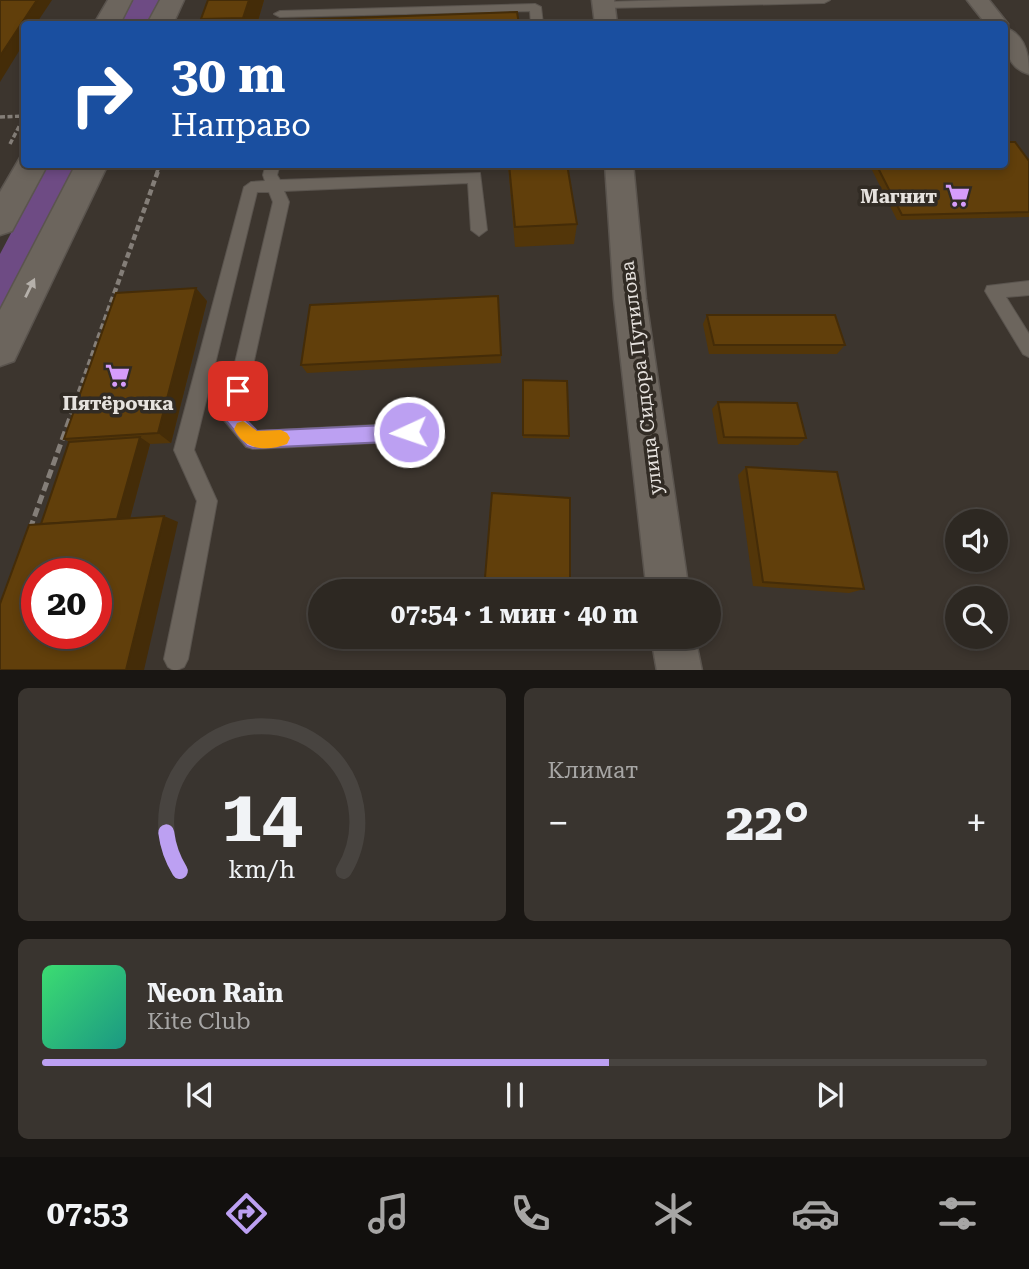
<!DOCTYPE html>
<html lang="ru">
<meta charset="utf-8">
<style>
body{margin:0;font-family:"Roboto Serif",serif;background:#39342f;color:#f1f3f6;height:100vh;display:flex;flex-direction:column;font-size:26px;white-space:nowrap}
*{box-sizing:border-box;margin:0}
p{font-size:23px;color:#a7a6a5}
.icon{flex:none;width:38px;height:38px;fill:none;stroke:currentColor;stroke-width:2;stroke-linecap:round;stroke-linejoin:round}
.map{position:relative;height:670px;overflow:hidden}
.sheet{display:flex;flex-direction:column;gap:18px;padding:18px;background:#191613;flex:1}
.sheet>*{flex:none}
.hud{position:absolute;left:21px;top:21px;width:987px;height:147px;border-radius:7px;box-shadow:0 4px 10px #0003,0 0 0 2px #484440;background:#1a4fa0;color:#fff;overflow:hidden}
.buttons{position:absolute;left:945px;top:509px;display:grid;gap:14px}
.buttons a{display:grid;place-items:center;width:63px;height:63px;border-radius:50%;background:#2d2822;box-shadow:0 4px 10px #0003,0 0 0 2px #484440;font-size:35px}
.speed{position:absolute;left:21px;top:558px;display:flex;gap:14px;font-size:35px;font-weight:700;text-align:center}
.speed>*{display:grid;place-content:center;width:91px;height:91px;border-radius:50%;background:#2d2822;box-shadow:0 4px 10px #0003,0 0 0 2px #484440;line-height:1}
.speed .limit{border:10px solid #d22;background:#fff;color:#111}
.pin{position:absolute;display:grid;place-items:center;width:60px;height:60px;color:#fff;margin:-30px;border-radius:14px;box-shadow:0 4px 10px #0006}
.me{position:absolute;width:77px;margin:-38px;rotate:267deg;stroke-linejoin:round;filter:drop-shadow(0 0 5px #0008)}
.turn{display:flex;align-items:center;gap:24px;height:147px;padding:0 35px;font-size:32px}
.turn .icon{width:91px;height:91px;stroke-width:2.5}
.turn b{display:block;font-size:49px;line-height:60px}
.big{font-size:52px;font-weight:700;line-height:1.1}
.sheet .card{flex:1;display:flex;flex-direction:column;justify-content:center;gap:10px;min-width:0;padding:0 24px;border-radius:10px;background:#39342f}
.sheet .dial{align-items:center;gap:0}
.dial svg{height:182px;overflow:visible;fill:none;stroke:#484440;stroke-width:7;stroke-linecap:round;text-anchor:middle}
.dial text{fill:#f1f3f6;stroke:none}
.song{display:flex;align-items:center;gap:21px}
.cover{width:84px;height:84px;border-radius:10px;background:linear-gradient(135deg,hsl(140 70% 55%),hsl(170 70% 35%))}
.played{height:7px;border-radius:4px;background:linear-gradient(90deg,#bca0f2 60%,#484440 60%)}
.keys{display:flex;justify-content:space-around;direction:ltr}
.heat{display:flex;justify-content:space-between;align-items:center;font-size:38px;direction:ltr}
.sheet .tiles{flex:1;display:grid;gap:18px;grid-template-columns:1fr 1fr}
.card:last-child{grid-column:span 2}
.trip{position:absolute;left:308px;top:579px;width:413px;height:70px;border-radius:35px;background:#2d2822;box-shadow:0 4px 10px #0003,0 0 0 2px #484440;font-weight:700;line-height:70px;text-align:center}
.tab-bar{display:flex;height:112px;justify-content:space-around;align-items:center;background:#12100e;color:#a7a6a5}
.tab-bar .icon{width:49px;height:49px}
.tab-bar .current{color:#bca0f2}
.tab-bar b{font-size:32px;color:#f1f3f6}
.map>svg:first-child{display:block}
</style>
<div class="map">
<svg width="1029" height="671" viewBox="0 0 1029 671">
<rect width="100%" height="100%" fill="#3c352e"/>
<g fill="#6e4b84">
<path d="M133,0H160L148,24H120Z"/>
<path d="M47,165H79L0,326V254Z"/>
</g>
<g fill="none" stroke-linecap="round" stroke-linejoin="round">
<defs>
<g id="service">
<path d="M673,0H830L824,3L604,8L598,5L604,2Z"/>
<path d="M535,4L541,7L543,24H531L530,11L280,17L274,14L280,11Z"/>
<path d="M266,164H280L277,175L280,180L480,173L487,230L479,236L471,230L468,183L284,191L289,202L242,415L257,431L434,422L441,425L444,431L441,437L434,440L253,449L246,447L222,418L273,202L269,192H257L194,450L217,501L188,659L184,667L175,671L168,667L164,659L197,501L174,450L244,187L251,182L265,181L263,175Z"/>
<path d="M1029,281V295L1006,297L1029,334V357L1023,354L985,291L987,286Z"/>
</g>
<g id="minor">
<path d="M592,0H614L617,24H595Z"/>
<path d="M967,0H989L1008,24L1005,28C1026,34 1029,56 1029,74C1006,68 1004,44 1004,24H986Z"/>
<path d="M605,164H633L646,299L689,592H647L614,299Z"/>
<path d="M651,637H695L702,671H657Z"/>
</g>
<g id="tertiary">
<path d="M108,0H132L120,24H94Z"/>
<path d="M160,0H184L173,24H147Z"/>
<path d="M24,155V164H48L12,231L0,235V192L21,156Z"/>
<path d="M76,164H108L14,361L0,366V310Z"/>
</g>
</defs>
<use href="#service" stroke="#5a544e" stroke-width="2"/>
<use href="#minor" stroke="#5a544e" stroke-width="3"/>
<use href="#tertiary" stroke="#5a544e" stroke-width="3"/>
<g stroke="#847e78" stroke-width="3.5" stroke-dasharray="5 2.5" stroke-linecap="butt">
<path d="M0,117L24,116"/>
<path d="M10,144L24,117"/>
<path d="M157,172L160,164"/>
</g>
<path stroke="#847e78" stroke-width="4.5" stroke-dasharray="6 3.5" stroke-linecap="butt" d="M79,392L158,171"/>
<path stroke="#847e78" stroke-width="5" stroke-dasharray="9 4.5" stroke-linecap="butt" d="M30,529L80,390"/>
<use href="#service" fill="#6c655d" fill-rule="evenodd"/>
<use href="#minor" fill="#6c655d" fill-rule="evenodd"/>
<use href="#tertiary" fill="#6c655d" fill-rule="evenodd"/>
</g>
<g fill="#533609">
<path d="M264,0L257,24H204L201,19Z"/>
<path d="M1029,161V217L897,220L869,164H1004Z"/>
<path d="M508,164H567L577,224L574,244L515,247Z"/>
<path d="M498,296L501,363L307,373L301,365Z"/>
<path d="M207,301L171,443L150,444L130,518L178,522L41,524L69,442L64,439Z"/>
<path d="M707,315L845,345L837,354H709L703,324Z"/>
<path d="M523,384L569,436V439L523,438Z"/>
<path d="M718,402L806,438L798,445L718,444L712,409Z"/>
<path d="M746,467L864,589L849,593L753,586L738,475Z"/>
</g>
<g fill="#442c08">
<path d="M37,0H52L36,24H24V43L0,82V56Z"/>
<path d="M249,0H264L257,24H246L243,18Z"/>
<path d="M196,288L207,301L171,443L158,433Z"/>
<path d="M140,437L150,444L128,526L116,522Z"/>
<path d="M164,516L178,522L144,670H126Z"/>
</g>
<g fill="#613f0b" stroke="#442c08" stroke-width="2" fill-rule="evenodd">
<path d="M0,0H37L0,56Z"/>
<path d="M208,0H249L243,18L201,19Z"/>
<path d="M517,12L519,24H295L296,20Z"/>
<path d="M1004,142H1015L1029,161V212L902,215L876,164H1004Z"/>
<path d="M509,164H567L577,224L515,227Z"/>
<path d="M196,288L158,433L64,439L116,293Z"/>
<path d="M498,296L501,355L301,365L310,305Z"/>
<path d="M707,315H835L845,345H714Z"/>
<path d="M523,380L567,381L569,436L523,435Z"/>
<path d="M718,402L797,403L806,438L724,437Z"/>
<path d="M140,437L117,519L41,524L69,442Z"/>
<path d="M746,467L837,472L864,589L763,582Z"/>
<path d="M492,493L570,498V592H503L484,590Z"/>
<path d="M164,516L126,670H0V604L29,525ZM37,574H96V634H37Z"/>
</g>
<defs><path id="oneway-solid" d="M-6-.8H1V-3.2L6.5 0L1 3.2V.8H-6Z" transform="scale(1.75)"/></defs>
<use fill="#b5b0aa" href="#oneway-solid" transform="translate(30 288) rotate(-64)"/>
<path fill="#bca0f2" stroke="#7a689d" stroke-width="2" d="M238,383L244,385L247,391L241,415L257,431L409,424L415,427L417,432L415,438L409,441L253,448L247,446L224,418L232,385Z"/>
<path fill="#f59e0b" d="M243,421L257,431L281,430L287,433L290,438L287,444C267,452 244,450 234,429L237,423Z"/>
<defs>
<symbol id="supermarket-bare" viewBox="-9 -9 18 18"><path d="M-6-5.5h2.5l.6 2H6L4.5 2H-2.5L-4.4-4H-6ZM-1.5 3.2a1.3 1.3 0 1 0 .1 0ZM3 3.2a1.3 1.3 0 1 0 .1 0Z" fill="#d59cfb" stroke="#312b24" stroke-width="2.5" paint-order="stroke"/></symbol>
</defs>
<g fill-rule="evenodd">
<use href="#supermarket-bare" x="940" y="178" width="35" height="35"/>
<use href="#supermarket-bare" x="100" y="358" width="35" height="35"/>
</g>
<g text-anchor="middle" stroke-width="7" stroke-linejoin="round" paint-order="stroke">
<g font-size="19" font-weight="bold" fill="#e6e2de" stroke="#312b24" text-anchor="end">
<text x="937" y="203">Магнит</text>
<text x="118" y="410" text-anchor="middle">Пятёрочка</text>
</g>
<g font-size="19" fill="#e6e2de" stroke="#312b24">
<text transform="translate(641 378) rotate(-97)" y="7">улица Сидора Путилова</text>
</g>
</g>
</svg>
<div class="buttons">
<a><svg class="icon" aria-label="sound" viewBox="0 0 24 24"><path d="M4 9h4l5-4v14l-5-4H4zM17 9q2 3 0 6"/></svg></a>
<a><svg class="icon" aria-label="search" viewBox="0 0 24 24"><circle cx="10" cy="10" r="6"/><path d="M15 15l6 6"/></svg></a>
</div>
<div class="speed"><div class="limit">20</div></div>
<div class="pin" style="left:238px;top:391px;background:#d93025"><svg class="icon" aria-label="arrive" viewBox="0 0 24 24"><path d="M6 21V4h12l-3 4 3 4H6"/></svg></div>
<svg class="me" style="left:409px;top:432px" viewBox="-20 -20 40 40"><circle r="17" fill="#bca0f2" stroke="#fff" stroke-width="3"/><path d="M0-11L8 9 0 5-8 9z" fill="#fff"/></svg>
<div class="trip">07:54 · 1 мин · 40 m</div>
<div class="hud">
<div class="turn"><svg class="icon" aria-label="right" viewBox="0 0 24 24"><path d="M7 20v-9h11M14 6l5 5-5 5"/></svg><div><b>30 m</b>Направо</div></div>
</div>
</div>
<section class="sheet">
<div class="tiles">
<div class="card dial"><svg viewBox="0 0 100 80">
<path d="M14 69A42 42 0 1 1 86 69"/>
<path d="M14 69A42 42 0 0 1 8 52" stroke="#bca0f2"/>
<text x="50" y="56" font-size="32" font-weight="700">14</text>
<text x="50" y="72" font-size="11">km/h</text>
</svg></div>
<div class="card"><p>Климат</p>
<div class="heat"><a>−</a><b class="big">22°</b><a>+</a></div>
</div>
<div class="card">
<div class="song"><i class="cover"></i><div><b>Neon Rain</b><p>Kite Club</p></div></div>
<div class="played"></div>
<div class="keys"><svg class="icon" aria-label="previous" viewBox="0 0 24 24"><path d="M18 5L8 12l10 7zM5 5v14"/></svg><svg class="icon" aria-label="pause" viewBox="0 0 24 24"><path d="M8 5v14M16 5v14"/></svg><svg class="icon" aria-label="next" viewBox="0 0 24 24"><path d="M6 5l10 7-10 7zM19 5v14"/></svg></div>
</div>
</div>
</section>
<nav class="tab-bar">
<b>07:53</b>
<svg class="icon current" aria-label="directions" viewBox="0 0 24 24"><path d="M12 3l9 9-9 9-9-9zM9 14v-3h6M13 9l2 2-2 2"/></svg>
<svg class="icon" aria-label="music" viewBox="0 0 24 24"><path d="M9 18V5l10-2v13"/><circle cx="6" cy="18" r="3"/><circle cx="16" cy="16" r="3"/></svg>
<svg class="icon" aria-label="phone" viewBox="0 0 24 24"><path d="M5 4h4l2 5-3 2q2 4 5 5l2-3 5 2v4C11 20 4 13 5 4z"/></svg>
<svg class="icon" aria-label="climate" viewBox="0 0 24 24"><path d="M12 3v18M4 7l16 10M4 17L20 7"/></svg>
<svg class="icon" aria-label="car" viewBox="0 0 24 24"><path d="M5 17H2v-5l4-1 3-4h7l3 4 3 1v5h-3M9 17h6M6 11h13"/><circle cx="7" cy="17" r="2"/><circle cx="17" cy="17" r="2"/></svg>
<svg class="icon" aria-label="filters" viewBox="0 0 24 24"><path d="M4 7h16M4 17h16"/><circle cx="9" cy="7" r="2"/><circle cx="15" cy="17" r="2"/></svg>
</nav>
